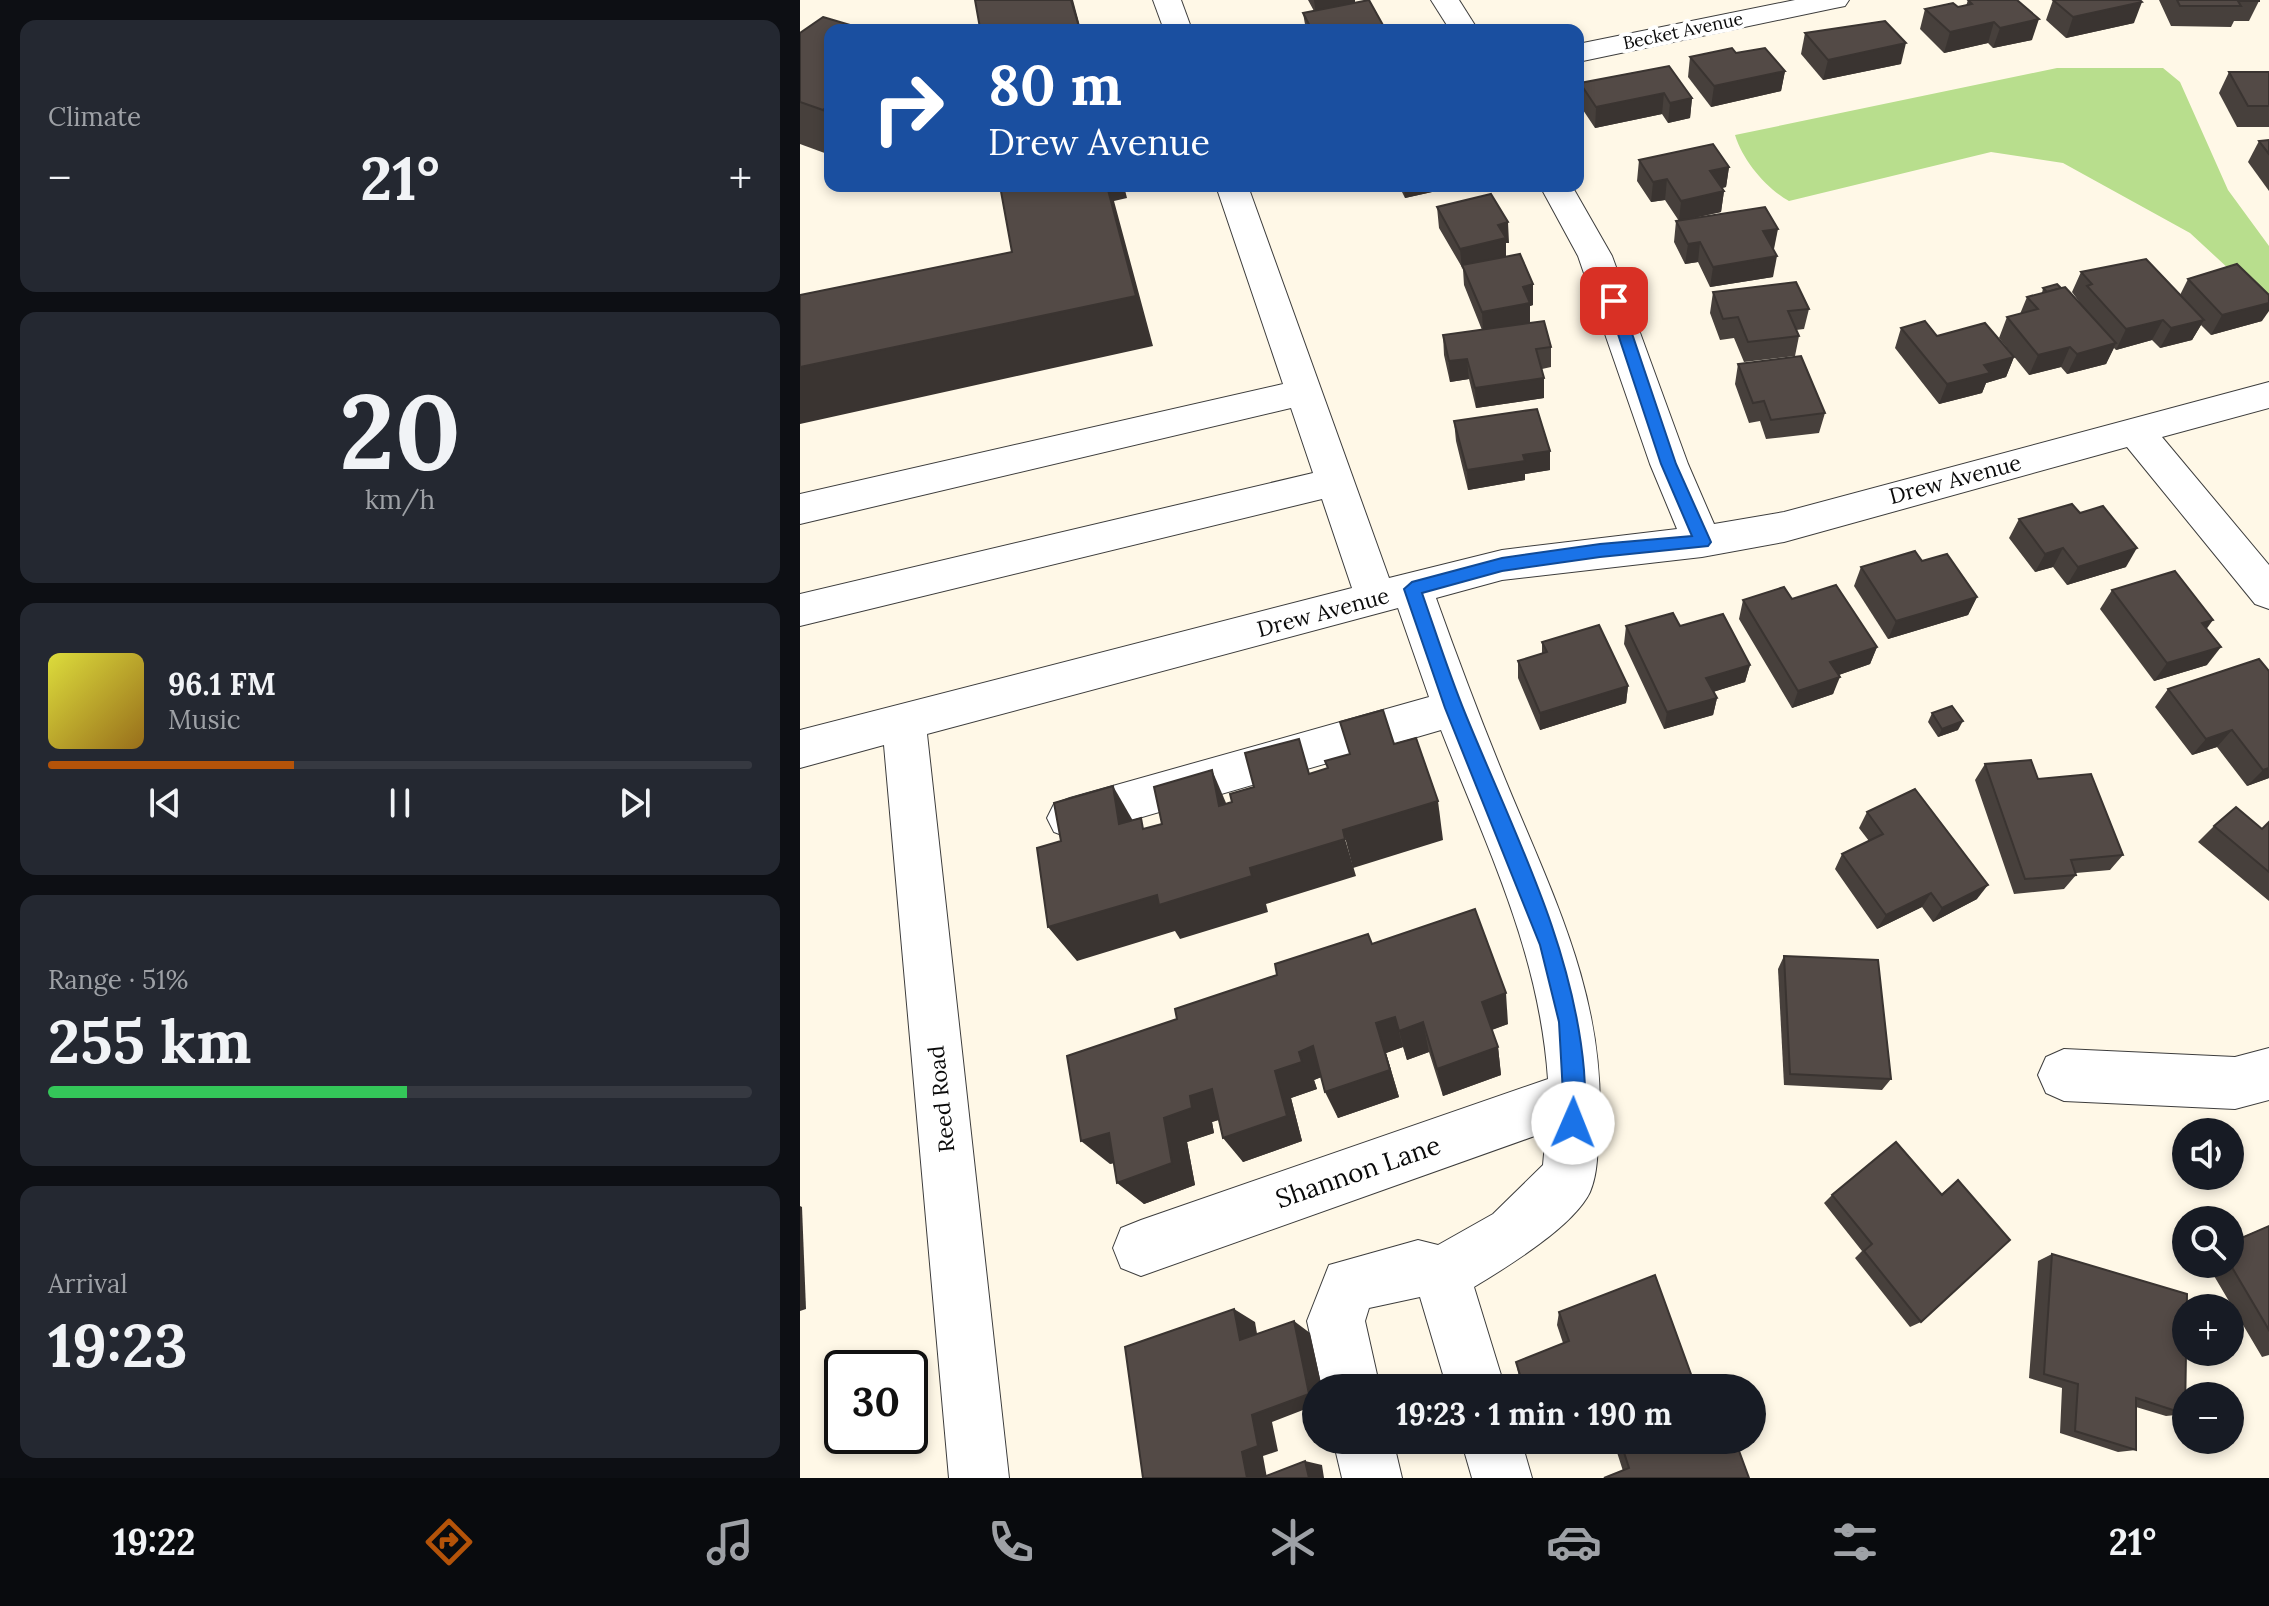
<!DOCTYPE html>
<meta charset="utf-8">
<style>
body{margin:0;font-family:Lora,serif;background:#242831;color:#f1f3f6;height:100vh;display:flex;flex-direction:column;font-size:30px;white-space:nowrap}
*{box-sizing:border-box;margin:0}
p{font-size:26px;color:#9ea1a6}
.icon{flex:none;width:44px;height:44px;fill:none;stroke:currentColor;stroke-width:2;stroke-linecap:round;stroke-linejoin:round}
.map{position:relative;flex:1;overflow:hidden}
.panel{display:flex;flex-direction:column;gap:20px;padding:20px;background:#0d0f14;width:800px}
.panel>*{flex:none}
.top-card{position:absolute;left:24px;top:24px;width:760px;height:168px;border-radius:16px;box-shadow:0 4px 12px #0003;background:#1a4fa0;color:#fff;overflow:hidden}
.controls{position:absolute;left:1372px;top:1118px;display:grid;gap:16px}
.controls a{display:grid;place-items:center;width:72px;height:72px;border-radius:50%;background:#171b24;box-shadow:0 4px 12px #0003;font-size:40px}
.speed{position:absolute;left:24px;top:1350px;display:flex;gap:16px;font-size:40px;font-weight:700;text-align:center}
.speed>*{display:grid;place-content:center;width:104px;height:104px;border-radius:50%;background:#171b24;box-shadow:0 4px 12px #0003;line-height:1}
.speed .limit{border:4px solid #111;border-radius:12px;background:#fff;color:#111}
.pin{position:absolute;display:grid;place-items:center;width:68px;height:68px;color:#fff;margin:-34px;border-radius:16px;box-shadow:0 4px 12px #0006}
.me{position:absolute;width:88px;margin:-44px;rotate:1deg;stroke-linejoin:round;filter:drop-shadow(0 0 6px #0008)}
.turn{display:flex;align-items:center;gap:28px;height:168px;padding:0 32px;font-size:36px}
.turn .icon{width:104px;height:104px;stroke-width:2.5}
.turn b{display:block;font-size:56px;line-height:68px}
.big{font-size:60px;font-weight:700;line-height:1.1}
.panel .tile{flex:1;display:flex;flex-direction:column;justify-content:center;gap:12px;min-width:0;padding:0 28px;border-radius:16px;background:#242831}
.panel .dial{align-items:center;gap:0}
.dial b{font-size:104px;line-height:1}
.song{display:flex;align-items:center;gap:24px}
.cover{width:96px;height:96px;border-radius:12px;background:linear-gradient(135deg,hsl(60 70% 55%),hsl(40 70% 35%))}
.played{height:8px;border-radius:4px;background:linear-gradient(90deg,#b45309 35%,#363941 35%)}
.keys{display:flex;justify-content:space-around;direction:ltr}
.heat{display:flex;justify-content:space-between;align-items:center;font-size:44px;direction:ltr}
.charge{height:12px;border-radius:6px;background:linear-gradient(90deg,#34c759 51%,#363941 0)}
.trip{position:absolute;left:502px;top:1374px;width:464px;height:80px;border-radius:40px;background:#171b24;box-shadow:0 4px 12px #0003;font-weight:700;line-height:80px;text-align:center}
.dock{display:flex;height:128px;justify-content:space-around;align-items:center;background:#090b0e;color:#9ea1a6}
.dock .icon{width:56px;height:56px}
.dock .active{color:#b45309}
.dock b{font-size:36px;color:#f1f3f6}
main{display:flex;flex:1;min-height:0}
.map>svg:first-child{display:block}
</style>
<main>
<section class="panel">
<div class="tile"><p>Climate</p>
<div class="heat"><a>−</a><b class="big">21°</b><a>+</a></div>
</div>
<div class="tile dial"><b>20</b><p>km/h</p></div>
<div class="tile">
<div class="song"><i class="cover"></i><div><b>96.1 FM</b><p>Music</p></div></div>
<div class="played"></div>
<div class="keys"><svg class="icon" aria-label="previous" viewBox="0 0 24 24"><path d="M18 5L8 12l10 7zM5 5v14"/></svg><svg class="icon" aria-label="pause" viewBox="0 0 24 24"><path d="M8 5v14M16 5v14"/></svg><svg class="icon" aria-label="next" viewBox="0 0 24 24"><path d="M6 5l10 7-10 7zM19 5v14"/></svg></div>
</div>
<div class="tile"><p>Range · 51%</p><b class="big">255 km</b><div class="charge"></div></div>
<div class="tile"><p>Arrival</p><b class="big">19:23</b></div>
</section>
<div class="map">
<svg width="1469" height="1478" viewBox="0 0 1469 1478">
<rect width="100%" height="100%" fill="#fff8e7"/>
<path fill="#b8de8d" d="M1257,68H1363L1380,82L1428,190L1469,246V306L1390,233L1263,163L1191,152L989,201C966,188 943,161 935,135Z"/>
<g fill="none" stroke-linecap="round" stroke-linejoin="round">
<defs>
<g id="minor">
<path d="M353,0H381L392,30H364Z"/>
<path d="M631,0H659L678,30H650Z"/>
<path d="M995,0H1049L1045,6L1035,8L778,62V44Z"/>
<path d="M416,186H448L589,578L702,550L877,529L850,464L778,256L740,186H772L812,256L888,464L914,524L984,512L1469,382V408L1362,437L1469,565V609L1455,604L1327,447L984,542L902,557L702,580L636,598C660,665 685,731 712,796C759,908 807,1007 799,1132C797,1153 798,1173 790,1192C774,1226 707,1267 674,1287L705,1388H647L620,1297L569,1308L565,1321L580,1388H522L507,1321L529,1265L618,1240L638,1245L693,1214L743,1165L746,1132L341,1276L321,1268L313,1248L321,1228L341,1220L748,1079C739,951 687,848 641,730L270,838L254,832L247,818L254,804L270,798L629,697L598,608L127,734L209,1478H149L84,745L0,768V730L552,588L522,499L0,626V594L513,473L491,408L0,524V494L483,384Z"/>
<path d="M1469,1048V1100L1435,1109L1264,1101L1246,1093L1238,1075L1246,1057L1264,1049L1435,1057Z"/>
<path d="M533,1440H593L602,1478H542Z"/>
<path d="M661,1440H721L732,1478H672Z"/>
</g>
</defs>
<use href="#minor" stroke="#3d3d3d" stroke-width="2"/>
<use href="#minor" fill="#fff" fill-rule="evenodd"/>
</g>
<g fill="#47403c">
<path d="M508,0H555V3L583,25L584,30H506L503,13L514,11Z"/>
<path d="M1168,0L1232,40L1193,48L1188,43L1144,53L1120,29L1125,9L1158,7L1166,6Z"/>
<path d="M1253,0L1334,23L1266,38L1246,20Z"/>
<path d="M1359,0H1459V1L1449,21H1434L1431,27L1371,26Z"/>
<path d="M30,30V155L0,144V33Z"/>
<path d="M1005,33L1101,64L1023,80L1001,54Z"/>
<path d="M936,53L985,71L981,91L911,107L888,77L890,57Z"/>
<path d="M836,72L892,98L890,118L868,123L862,114L795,128L779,104L780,83Z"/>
<path d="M1429,72H1469V127H1437L1419,93Z"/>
<path d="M1469,140V191L1448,162L1459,141Z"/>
<path d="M839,160L929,167L926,187L922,188L924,191L921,212L889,219L974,249L973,277L910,287L898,262L885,264L874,242L876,221H879L865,200L851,202L837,181Z"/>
<path d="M599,186H659L605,198Z"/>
<path d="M637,207L709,243H706V257L733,284V305L730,306V323L751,347V367L742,369L744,378V398L676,408L669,379L650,382L644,355L643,335L682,330L664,285L663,269L639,228Z"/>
<path d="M1281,272L1380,295L1388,279L1462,321L1411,335L1401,325L1392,340L1360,348L1352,340L1316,350L1314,348L1306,364L1267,374L1261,367L1229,375L1199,338L1207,317L1220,314L1227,297L1242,293L1243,288L1280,303L1272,292Z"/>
<path d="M913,292L1009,309L1004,329L996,330L999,336L995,356L944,362L934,338L920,340L910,313Z"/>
<path d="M1101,328L1137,336L1214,357L1206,377L1186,383L1182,393L1139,404L1095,348Z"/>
<path d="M938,364L1025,413L1019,433L966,439L960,421L949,423L935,384Z"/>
<path d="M654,421L750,470L725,474V480L668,490L656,441Z"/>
<path d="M1219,519L1326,567L1267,585L1253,567L1235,572L1209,538Z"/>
<path d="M1122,561L1177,597L1168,615L1088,639L1054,586L1061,567Z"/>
<path d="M1312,590L1406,629L1407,665L1354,681L1300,609Z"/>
<path d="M992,599L1077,647L1070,664L1039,675L1033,694L992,708L939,619L943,600Z"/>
<path d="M826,626H880L950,665L945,682L913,692L917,698L913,715L864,729L824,644Z"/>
<path d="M742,642L828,686L826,703L740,730L718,678V661L742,654Z"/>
<path d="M1459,659L1469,778L1447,786L1417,747L1392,755L1355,707L1368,689Z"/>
<path d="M1132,713L1158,730L1138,737L1128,722Z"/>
<path d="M1185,764L1238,779L1323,855L1310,870L1276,873V875L1264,889L1214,894L1175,780Z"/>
<path d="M1067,812L1177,899L1133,922L1122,907L1077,929L1035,869L1042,854L1069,841L1059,828Z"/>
<path d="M1469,822V901L1398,842L1414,826L1462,829Z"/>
<path d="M572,944L708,1024L692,1030L698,1047L701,1075L643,1096L629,1052L607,1060L603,1047L586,1053L599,1097L538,1118L521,1077L514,1080L517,1089L491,1098L502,1141L443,1162L419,1120L412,1122L414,1133L387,1142L395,1185L344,1204L314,1163L310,1164L377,1019L477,975Z"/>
<path d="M984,956L1091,1079L1082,1090L984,1085L978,969Z"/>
<path d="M1158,1180L1121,1322L1110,1327L1055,1258L1062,1251L1024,1203L1032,1195L1141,1194Z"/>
<path d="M1469,1226V1355L1462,1357L1407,1264H1430V1242Z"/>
<path d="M1252,1254L1385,1414L1366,1416L1336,1407V1450L1318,1452L1260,1433L1262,1388L1229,1378L1238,1261Z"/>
<path d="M759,1312L896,1388H722L718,1372L716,1362L763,1343L757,1325Z"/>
<path d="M794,1440H935L823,1471L813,1440L796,1447Z"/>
</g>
<g fill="#3a3431">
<path d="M271,0H273L281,30H280Z"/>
<path d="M514,0H555V7L516,15Z"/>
<path d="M1342,2L1334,23L1266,38L1273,17Z"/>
<path d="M1239,19L1232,40L1193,48L1200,28Z"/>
<path d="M1194,22L1188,43L1144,53L1150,32Z"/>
<path d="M583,25L584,30H576L575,27Z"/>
<path d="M1106,43L1101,64L1023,80L1028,60Z"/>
<path d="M985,71L981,91L911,107L914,86Z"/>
<path d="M864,93L862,114L795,128L796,107Z"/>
<path d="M892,98L890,118L868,123L870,103Z"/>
<path d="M30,104V123L23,110Z"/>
<path d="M929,167L926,187L907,191L910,171Z"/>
<path d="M867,179L865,200L851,202L853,182Z"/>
<path d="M307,186H324L327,198L314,201L353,346L0,424V367L336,296Z"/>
<path d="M604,186H659L605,198Z"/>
<path d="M924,191L921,212L879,221L881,201Z"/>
<path d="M708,222L709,243H706V258L662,265V269L660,249L698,225Z"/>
<path d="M978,229L974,249L959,252L963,231Z"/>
<path d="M900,242L898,262L885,264L888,244Z"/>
<path d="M977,256L973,277L910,287L913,267Z"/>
<path d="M733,284V305L730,306V323L683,332L682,312L723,287Z"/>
<path d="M1469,303V311L1462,321L1411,335L1422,315Z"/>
<path d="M1363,320L1352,340L1316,350L1326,329Z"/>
<path d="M1404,320L1392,340L1360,348L1371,328Z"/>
<path d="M1316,343L1306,364L1267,374L1277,354Z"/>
<path d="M1270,347L1261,367L1229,375L1238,355Z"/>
<path d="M1214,357L1206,377L1186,383L1182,393L1139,404L1147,384L1184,365Z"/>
<path d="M667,359L669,379L650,382L649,361Z"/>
<path d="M744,378V398L676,408L675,388Z"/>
<path d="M750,451V470L725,474V480L668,490L667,470L723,455Z"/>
<path d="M1263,548L1253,567L1235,572L1245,554Z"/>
<path d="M1337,548L1326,567L1267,585L1278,567Z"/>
<path d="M1177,597L1168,615L1088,639L1096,621Z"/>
<path d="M1413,620L1400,638L1402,623Z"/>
<path d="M1077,647L1070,664L1024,680L1030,662Z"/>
<path d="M1421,647L1407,665L1354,681L1367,663Z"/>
<path d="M950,665L945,682L903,695L906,678Z"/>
<path d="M1040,677L1033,694L992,708L998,691Z"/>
<path d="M828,686L826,703L740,730V713Z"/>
<path d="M917,698L913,715L864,729L867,712Z"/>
<path d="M1163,721L1158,730L1138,737L1142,729Z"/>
<path d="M1432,730L1417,747L1392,755L1406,739Z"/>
<path d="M1469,768V778L1447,786L1463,770Z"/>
<path d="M412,770L429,810L419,806Z"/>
<path d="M313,786L336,826L319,824Z"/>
<path d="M638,801L643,840L553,868L543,830Z"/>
<path d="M545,839L556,876L466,904L468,912L380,939L375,931L277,961L248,927Z"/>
<path d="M1188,885L1177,899L1133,922L1142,908Z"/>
<path d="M1131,893L1122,907L1077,929L1086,915Z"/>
<path d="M706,993L708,1024L685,1032L682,1002Z"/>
<path d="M595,1017L603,1047L586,1053L599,1097L538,1118L525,1092L576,1023Z"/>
<path d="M623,1022L629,1052L607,1060L599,1031Z"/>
<path d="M513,1046L527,1075L514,1080L517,1089L491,1098L502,1141L443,1162L423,1138L475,1071L499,1052Z"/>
<path d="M698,1047L701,1075L643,1096L637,1069Z"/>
<path d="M412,1089L432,1115L412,1122L414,1133L387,1142L395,1185L344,1204L317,1183L364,1118L390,1096Z"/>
<path d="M309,1133L336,1156L310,1164L281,1141Z"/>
<path d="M0,1206L2,1207L6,1309L0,1311Z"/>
<path d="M434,1309L455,1322L460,1351L440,1340Z"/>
<path d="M494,1321L510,1333L522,1388H516V1405L472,1422L478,1451L463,1456L467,1478H447L442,1452L452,1415Z"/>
<path d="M806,1440H813L796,1447L800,1442Z"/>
<path d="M505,1461L522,1465L524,1478H509Z"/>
</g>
<g fill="#534a46" stroke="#3a3431" stroke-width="2">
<path d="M175,0H271L280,30H170L180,28Z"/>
<path d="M569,0L583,25L575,27L577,30H533L532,28L520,30H512L503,13Z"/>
<path d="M1168,0H1217L1239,19L1200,28L1194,22L1150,32L1125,9L1153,3L1158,7L1172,4Z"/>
<path d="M1253,0H1340L1342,2L1273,17Z"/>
<path d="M1377,0H1459V1H1438L1441,6H1380Z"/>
<path d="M23,17L67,30H30V104L23,110L0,102V33Z"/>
<path d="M1085,21L1106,43L1028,60L1005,33Z"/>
<path d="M932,48L936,53L965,48L985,71L914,86L890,57Z"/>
<path d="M869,66L892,98L870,103L864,93L796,107L780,83Z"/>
<path d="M1429,72H1469V106H1448Z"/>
<path d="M1469,140V154L1459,141Z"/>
<path d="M913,144L929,167L910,171L924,191L881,201L867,179L853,182L839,160Z"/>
<path d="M200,186H307L336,296L0,367V295L212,252Z"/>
<path d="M691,194L708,222L698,225L706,238L660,249L637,207Z"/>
<path d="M965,207L978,229L963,231L977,256L913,267L900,242L888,244L876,221Z"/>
<path d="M720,254L733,284L723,287L730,303L682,312L662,265Z"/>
<path d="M1346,259L1404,320L1371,328L1363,320L1326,329L1287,286L1292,284L1281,272Z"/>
<path d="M1437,264L1469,295V303L1422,315L1388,279Z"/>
<path d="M996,282L1009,309L988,311L999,336L948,342L938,317L923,319L913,292Z"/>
<path d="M1257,284L1261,288L1247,292L1243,288Z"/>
<path d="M1265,287L1316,343L1277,354L1270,347L1238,355L1207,317L1238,309L1227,297Z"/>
<path d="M744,321L751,347L736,349L744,378L675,388L667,359L649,361L643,335Z"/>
<path d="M1125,321L1137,336L1185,323L1214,357L1184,365L1190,373L1147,384L1101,328Z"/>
<path d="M1001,356L1025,413L971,420L964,401L953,403L938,364Z"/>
<path d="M737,409L750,451L723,455L725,461L667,470L654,421Z"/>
<path d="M1272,504L1280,513L1303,506L1337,548L1278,567L1263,548L1245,554L1219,519Z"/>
<path d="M1115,551L1122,561L1147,554L1177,597L1096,621L1061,567Z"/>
<path d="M1375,571L1413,620L1402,623L1421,647L1367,663L1312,590Z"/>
<path d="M1036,585L1077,647L1030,662L1040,677L998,691L943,600L984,587L992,599Z"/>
<path d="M873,613L880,626L923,614L950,665L906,678L917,698L867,712L826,626Z"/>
<path d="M799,625L828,686L740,713L718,661L747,652L742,642Z"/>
<path d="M1459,659L1469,671V768L1463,770L1432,730L1406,739L1368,689Z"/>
<path d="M1152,706L1163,721L1142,729L1132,713Z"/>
<path d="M583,710L594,744L616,738L638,801L543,830L545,839L450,868L452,876L359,905L357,895L248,927L237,848L261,841L254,803L313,786L319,824L341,818L343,829L362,824L354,787L412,770L419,806L432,802L430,794L454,787L445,753L499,739L509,774L528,768L525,761L550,754L540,722Z"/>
<path d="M1231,760L1238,779L1291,774L1323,855L1271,860L1276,875L1225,879L1185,764Z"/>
<path d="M1115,789L1188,885L1142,908L1131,893L1086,915L1042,854L1083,834L1067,812Z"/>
<path d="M1436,807L1462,829L1469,822V872L1414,826Z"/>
<path d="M675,909L706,993L682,1002L698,1047L637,1069L623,1022L599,1031L595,1017L576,1023L590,1070L525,1092L513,1046L499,1052L502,1062L475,1071L487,1116L423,1138L412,1089L390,1096L392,1108L364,1118L372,1163L317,1183L309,1133L281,1141L267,1056L377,1019L375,1009L477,975L475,964L568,934L572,944Z"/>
<path d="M984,956L1078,960L1091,1079L990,1074Z"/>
<path d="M1096,1142L1142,1195L1158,1180L1210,1240L1121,1322L1064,1251L1072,1244L1032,1195Z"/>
<path d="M1469,1226V1330L1430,1264V1243Z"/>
<path d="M1252,1254L1387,1294L1385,1414L1336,1398V1450L1275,1431L1278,1384L1244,1374Z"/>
<path d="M855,1275L896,1388H724L716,1362L769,1341L759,1312Z"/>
<path d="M434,1309L440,1340L494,1321L509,1394L452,1415L458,1446L442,1452L447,1478H343L325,1347Z"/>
<path d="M820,1440H935L949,1478H804L829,1468Z"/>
<path d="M505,1461L509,1478H461Z"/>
</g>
<path fill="#1a73e8" stroke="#114b97" stroke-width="2" d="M814,297L821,301L876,464L911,542L908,546L800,557L702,571L622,593C636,633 649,674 665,713C712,829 773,944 784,1070C785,1090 788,1112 781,1130L773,1134L765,1130L759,1022L740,945L645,708L604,589L612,582L702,558L800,544L892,536L861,464L807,301Z"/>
<g text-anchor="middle" stroke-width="8" stroke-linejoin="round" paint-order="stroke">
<g font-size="18" fill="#0a0a0a" stroke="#fff">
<text transform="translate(883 31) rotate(-12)" y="6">Becket Avenue</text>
</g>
<g font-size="22" fill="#0a0a0a" stroke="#fff">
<text transform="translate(1155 479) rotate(-15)" y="8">Drew Avenue</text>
<text transform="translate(523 612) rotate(-15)" y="8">Drew Avenue</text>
<text transform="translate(141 1099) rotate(-96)" y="8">Reed Road</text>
</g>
<g font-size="26" fill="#0a0a0a" stroke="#fff">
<text transform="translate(558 1172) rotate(-19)" y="9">Shannon Lane</text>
</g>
</g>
</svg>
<div class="controls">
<a><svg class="icon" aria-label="sound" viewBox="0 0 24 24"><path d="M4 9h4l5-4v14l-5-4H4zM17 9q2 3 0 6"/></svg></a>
<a><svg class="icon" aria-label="search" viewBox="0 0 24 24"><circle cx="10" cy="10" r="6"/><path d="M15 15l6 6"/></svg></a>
<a>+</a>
<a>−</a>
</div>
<div class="speed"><div class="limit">30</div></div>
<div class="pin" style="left:814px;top:301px;background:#d93025"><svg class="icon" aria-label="arrive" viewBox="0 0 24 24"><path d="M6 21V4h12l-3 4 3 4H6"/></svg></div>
<svg class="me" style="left:773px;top:1123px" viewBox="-20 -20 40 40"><circle r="19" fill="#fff"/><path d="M0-13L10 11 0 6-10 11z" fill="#1a73e8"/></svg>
<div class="trip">19:23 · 1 min · 190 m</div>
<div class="top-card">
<div class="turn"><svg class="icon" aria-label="right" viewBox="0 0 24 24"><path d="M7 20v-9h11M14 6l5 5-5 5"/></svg><div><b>80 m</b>Drew Avenue</div></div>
</div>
</div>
</main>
<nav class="dock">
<b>19:22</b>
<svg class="icon active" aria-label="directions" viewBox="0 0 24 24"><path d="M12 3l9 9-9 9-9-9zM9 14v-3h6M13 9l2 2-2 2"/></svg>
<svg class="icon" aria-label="music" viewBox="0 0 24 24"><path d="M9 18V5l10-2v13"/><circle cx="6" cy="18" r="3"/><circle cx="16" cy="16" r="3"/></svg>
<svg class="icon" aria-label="phone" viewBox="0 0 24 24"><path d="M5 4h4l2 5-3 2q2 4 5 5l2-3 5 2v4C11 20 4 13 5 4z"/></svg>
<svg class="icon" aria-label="climate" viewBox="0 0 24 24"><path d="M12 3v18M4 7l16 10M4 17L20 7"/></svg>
<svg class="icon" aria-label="car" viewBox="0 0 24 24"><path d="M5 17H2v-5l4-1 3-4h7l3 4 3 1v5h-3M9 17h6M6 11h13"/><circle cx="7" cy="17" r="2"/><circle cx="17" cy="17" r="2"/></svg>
<svg class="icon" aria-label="filters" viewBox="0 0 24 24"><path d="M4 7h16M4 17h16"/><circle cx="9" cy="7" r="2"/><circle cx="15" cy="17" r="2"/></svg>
<b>21°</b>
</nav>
